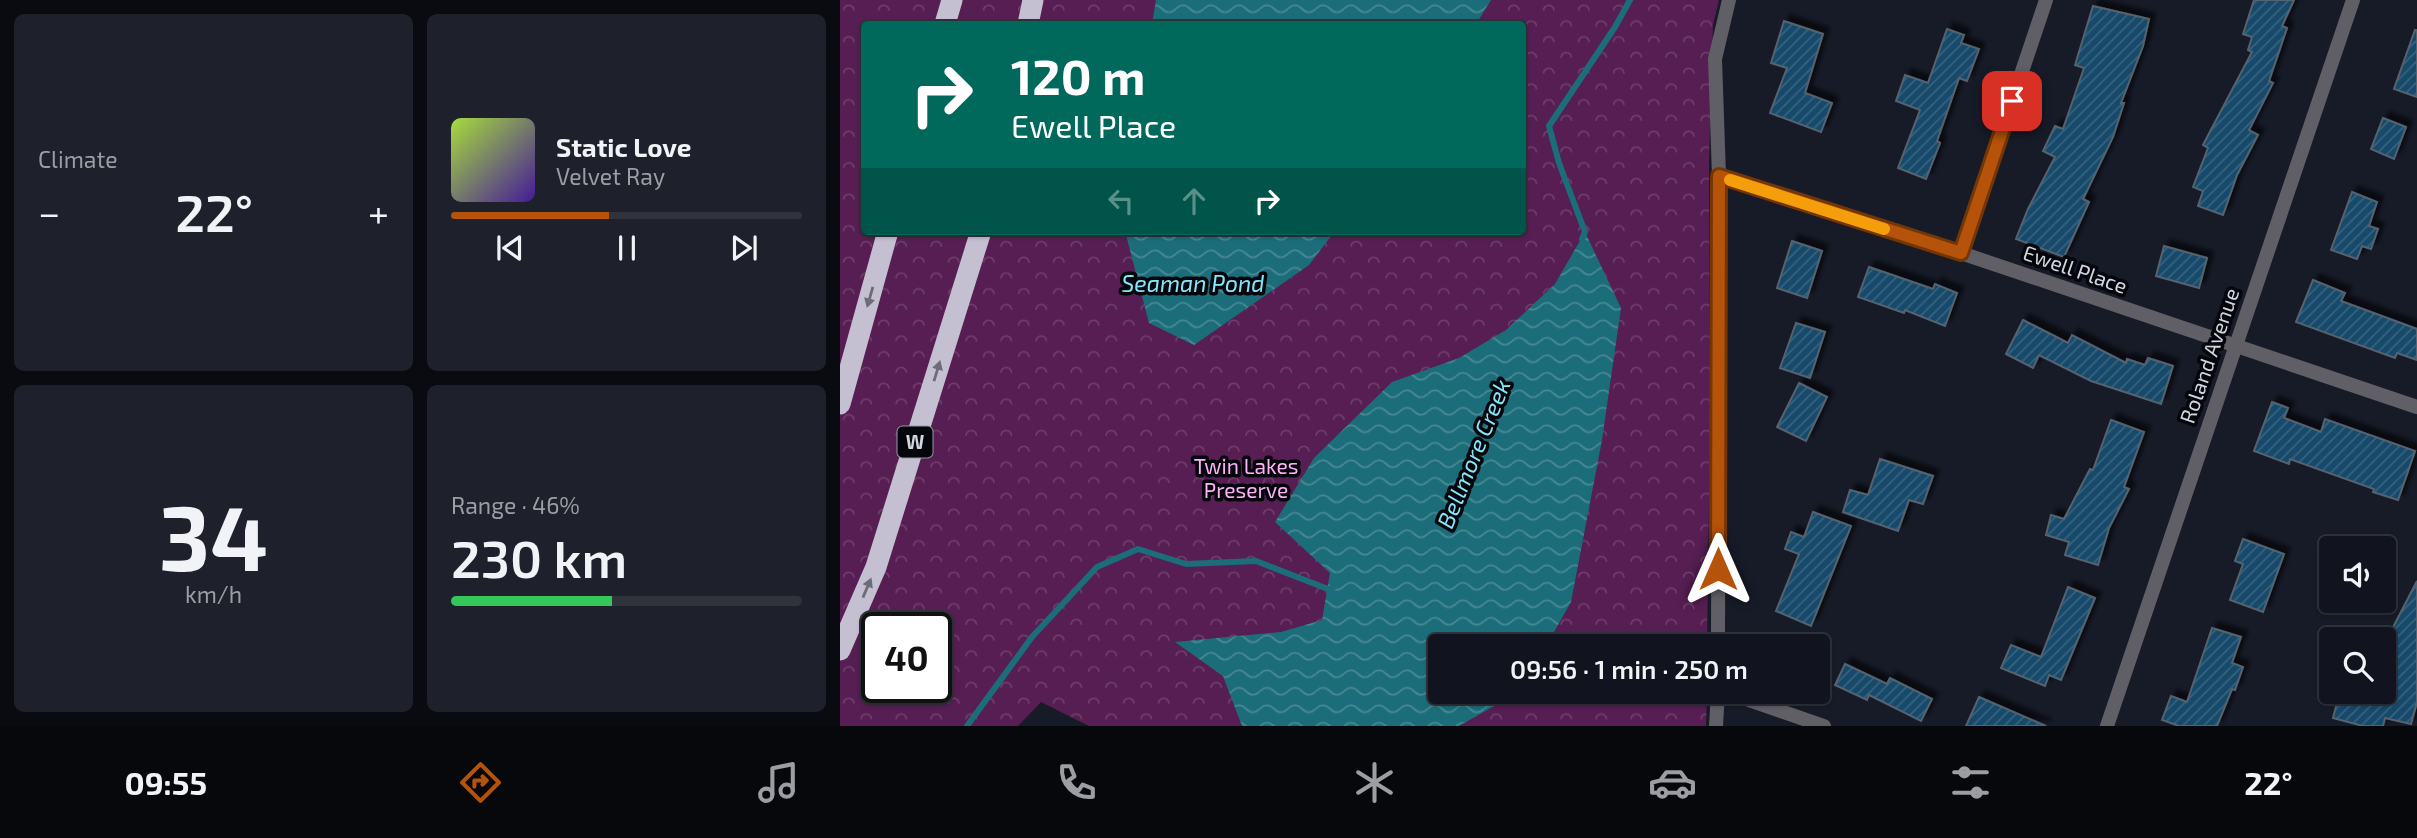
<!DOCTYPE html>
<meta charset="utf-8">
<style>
body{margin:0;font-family:"Exo 2",sans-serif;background:#1e212b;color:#f1f3f6;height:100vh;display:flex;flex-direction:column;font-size:26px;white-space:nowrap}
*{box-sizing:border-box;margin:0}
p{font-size:23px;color:#9c9ea4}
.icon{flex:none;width:38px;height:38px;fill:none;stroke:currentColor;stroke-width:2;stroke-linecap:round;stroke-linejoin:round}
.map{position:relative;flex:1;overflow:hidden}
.details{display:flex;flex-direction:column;gap:14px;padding:14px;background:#090b10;width:840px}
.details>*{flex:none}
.top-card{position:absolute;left:21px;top:21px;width:665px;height:214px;border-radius:7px;box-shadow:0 2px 5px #0004,0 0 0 2px #30333c;background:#00695c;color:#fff;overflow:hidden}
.tools{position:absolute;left:1479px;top:536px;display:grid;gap:14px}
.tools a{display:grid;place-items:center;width:77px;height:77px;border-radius:7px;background:#11141e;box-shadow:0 2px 5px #0004,0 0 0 2px #30333c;font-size:35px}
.speed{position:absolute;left:21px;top:612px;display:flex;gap:14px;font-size:35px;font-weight:700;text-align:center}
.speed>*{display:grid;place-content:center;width:91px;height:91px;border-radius:50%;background:#11141e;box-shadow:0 2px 5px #0004,0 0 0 2px #30333c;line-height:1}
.speed .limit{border:4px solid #111;border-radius:10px;background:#fff;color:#111}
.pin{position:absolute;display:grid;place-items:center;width:60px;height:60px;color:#fff;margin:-30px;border-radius:14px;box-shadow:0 4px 10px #0006}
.me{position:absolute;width:77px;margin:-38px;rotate:0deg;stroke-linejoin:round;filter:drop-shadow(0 0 5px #0008)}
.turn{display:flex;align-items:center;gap:24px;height:147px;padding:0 35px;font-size:32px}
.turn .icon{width:91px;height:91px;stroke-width:2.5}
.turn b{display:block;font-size:49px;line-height:60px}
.lanes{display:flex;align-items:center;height:66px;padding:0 35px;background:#0003;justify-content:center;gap:35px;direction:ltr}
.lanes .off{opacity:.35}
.big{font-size:52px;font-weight:600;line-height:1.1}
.details .card{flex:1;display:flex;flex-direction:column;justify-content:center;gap:10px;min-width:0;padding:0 24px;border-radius:10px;background:#1e212b}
.details .dial{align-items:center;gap:0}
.dial b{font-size:91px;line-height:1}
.song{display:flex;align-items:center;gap:21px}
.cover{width:84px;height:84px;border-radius:10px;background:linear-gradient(135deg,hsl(80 70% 55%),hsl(260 70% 35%))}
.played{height:7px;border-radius:4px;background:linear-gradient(90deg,#b45309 45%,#30333c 45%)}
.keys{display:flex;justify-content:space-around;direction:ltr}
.heat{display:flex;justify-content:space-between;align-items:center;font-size:38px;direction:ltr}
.charge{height:10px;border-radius:5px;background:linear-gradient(90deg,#34c759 46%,#30333c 0)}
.details .tiles{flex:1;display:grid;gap:14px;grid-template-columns:repeat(2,1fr)}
.trip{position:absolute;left:588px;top:634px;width:402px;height:70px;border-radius:7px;background:#11141e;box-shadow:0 2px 5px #0004,0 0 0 2px #30333c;font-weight:600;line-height:70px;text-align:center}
.tabs{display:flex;height:112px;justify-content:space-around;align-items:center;background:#07080c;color:#9c9ea4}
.tabs .icon{width:49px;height:49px}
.tabs .selected{color:#b45309}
.tabs b{font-size:32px;color:#f1f3f6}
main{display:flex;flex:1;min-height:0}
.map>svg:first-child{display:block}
</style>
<main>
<section class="details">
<div class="tiles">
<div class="card"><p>Climate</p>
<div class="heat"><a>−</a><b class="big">22°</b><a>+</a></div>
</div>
<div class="card">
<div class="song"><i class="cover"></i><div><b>Static Love</b><p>Velvet Ray</p></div></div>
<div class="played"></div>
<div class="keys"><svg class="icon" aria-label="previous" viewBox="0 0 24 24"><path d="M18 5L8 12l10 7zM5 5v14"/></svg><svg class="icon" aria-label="pause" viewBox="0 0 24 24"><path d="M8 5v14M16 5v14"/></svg><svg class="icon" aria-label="next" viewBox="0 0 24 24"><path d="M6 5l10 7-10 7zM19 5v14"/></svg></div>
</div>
<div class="card dial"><b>34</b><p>km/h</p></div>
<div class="card"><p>Range · 46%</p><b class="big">230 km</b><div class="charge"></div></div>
</div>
</section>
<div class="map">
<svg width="1577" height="726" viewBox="0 0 1577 726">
<defs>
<pattern id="park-crowns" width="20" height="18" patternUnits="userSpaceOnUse" patternTransform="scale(1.75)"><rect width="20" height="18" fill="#561e52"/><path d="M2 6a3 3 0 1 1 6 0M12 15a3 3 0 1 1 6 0" fill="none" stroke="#6d3e6a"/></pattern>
<pattern id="water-waves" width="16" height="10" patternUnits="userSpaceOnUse" patternTransform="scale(1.75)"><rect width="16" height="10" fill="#1c6d7a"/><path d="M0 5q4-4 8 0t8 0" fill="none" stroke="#478893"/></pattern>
<pattern id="building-hatch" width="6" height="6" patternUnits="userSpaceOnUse" patternTransform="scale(1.75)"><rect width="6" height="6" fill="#16496a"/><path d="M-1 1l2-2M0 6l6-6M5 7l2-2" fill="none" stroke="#37627f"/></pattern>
<filter id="shadow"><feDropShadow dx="6" dy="-6" stdDeviation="2" flood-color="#0009"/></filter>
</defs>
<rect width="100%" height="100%" fill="#171b28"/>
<path fill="url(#park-crowns)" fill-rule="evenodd" d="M0,0H879L873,25L869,162L870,423L867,646H600V691H867L866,726H249L201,702L178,726H0ZM24,24H682V231H24ZM37,628H96V688H37Z"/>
<g fill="url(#water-waves)">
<path d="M316,0H651L636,24H312Z"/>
<path d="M285,231H495L469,265L354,345L309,323Z"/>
<path d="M745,232L781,308L762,440L731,602L706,646H600V691L679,692L619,726H402L383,676L335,642L441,632L482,620L490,573L435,522L474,458L552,382L619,358L666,330L715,284Z"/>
</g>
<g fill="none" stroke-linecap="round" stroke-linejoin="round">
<g stroke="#1c6d7a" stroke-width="6">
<path d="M742,239L745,232L719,163L709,126L775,27L790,0"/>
<path d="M127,726L192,637L257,567L298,549L346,564L416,561L488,589L493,588"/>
</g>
</g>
<g fill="url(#building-hatch)" stroke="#54636f" stroke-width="2" filter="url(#shadow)">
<path d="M1414,0H1454L1442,26L1447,28L1429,81L1433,83L1409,130L1418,135L1397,175L1383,215L1358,206L1363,191L1353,187L1368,148L1363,145L1412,52L1408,50L1412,37L1403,34Z"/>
<path d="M1253,6L1309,19L1303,46L1281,103H1284L1273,137L1243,199L1249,202L1224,257L1176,239L1188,209L1215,157L1203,151L1215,126L1223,129L1244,68L1235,65Z"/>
<path d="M944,21L983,34L965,93L992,103L981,132L930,113L947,68L931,63Z"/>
<path d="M1107,29L1124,35L1121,43L1139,49L1127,81L1119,78L1097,141L1100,143L1086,179L1058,168L1080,110L1056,101L1065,75L1088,83Z"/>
<path d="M1575,30H1577V97L1554,89Z"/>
<path d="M1543,118L1566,127L1554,159L1531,149Z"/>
<path d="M1512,192L1537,202L1529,226L1538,229L1531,249L1522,246L1517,259L1491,250Z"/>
<path d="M952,241L982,251L967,298L937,288Z"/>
<path d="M1324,246L1367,258L1359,288L1316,276Z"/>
<path d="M1029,267L1093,289L1095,284L1117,293L1105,326L1065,310L1064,313L1018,297Z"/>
<path d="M1473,280L1505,293L1501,301L1577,329V360L1557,353L1555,358L1456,322Z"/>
<path d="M1183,320L1228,343L1232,335L1286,363L1287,359L1305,365L1308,358L1333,366L1321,404L1251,381L1199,355L1193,368L1166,354Z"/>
<path d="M956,323L985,332L970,378L940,368Z"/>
<path d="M959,383L987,397L966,441L937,427Z"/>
<path d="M1432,402L1448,408L1444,418L1481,432L1485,419L1575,451L1558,500L1533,492L1534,489L1450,459L1449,464L1414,451Z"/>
<path d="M1271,420L1304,432L1284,487L1289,489L1269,528L1258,565L1225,555L1229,542L1206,535L1211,515L1224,519L1250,469L1253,470Z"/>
<path d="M1040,459L1093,476L1083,504L1069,500L1058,531L1003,512L1010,490L1028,495Z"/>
<path d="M973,512L1011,526L971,626L936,611L959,554L945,549L951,532L964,537Z"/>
<path d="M1403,539L1444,554L1423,612L1390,600L1403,564L1395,561Z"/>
<path d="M1577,581V702L1571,724L1545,718L1543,726H1523L1493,718L1500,691H1511L1528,696L1529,691H1544L1550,633Z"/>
<path d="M1228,587L1255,598L1221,680L1209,675L1205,686L1161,668L1171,645L1201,657Z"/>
<path d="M1372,628L1401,637L1392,663L1403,667L1395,690L1392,689L1377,726H1339L1322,720L1331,696L1347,702Z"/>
<path d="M1005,664L1047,684L1050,678L1092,699L1081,721L1029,695L1027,700L995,685Z"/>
<path d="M1139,697L1206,726H1126Z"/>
</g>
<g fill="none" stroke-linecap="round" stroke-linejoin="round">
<g stroke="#615f66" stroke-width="14">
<path d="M879,176L1121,253L1577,407"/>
<path d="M1121,253L1206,0"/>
<path d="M883,691L984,726"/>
<path d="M1267,726L1513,0"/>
</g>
<g stroke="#615f66" stroke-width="14">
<path d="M878,646L879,176L875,59L889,0"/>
<path d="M876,726L878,691"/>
</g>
<g stroke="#c4bfd1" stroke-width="21">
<path d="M105,24L112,0"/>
<path d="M188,24L193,0"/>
<path d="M0,404L48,231"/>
<path d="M0,650L36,567L141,231"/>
</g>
</g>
<defs><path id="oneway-solid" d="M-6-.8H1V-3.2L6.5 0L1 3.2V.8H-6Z" transform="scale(1.75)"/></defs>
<g fill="#6e6c78">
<use href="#oneway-solid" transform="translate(30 297) rotate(106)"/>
<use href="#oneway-solid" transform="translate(97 371) rotate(-73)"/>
<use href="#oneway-solid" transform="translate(27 588) rotate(-67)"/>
</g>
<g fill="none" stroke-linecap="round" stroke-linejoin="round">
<defs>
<path id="route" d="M878,569L879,176L1121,253L1172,101"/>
</defs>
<use href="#route" stroke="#753606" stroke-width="18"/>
<use href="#route" stroke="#b45309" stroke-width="12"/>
<path stroke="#f59e0b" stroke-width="12" d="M890,180L1044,229"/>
</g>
<g text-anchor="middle" stroke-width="7" stroke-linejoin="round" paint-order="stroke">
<rect fill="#05060b" stroke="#94989f" stroke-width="2" x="57.5" y="426.5" width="35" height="31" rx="5"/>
<g font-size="19" font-weight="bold" fill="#d2d6df">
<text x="75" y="449">W</text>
</g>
<g font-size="21" fill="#d2d6df" stroke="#05060b">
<text transform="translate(1235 270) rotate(19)" y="7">Ewell Place</text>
<text transform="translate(1370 356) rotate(-71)" y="7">Roland Avenue</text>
</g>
<g font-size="21" fill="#feb1f7" stroke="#05060b">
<text x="406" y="474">Twin Lakes<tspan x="406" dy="24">Preserve</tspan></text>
</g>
<g font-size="23" font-style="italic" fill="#86e7fa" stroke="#05060b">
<text x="353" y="292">Seaman Pond</text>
<text transform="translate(634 454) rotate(-68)" y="8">Bellmore Creek</text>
</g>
</g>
</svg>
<div class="tools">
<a><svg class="icon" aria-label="sound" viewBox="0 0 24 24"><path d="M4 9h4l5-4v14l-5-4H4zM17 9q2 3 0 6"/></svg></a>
<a><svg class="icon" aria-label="search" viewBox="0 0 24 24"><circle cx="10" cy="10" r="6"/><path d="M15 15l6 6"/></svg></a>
</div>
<div class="speed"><div class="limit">40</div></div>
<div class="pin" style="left:1172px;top:101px;background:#d93025"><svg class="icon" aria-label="arrive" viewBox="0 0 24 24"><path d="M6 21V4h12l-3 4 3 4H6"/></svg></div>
<svg class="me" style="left:878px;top:569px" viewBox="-20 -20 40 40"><path d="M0-17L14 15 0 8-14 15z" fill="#b45309" stroke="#fff" stroke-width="4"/></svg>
<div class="trip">09:56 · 1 min · 250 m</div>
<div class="top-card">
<div class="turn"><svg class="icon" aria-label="right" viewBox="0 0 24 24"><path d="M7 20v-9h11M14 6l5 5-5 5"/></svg><div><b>120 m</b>Ewell Place</div></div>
<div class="lanes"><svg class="icon off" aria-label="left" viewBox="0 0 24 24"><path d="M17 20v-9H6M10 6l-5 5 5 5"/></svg><svg class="icon off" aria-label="ahead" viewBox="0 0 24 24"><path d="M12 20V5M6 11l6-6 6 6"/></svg><svg class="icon" aria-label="right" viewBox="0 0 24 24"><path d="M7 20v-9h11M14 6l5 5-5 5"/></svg></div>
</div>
</div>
</main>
<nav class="tabs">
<b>09:55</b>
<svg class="icon selected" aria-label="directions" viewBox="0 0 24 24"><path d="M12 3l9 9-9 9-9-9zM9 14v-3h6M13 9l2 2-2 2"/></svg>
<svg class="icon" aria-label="music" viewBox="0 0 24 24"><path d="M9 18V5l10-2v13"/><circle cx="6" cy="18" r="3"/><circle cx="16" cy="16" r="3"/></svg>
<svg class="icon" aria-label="phone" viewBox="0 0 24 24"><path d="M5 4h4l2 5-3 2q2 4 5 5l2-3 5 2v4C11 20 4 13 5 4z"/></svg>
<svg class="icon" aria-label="climate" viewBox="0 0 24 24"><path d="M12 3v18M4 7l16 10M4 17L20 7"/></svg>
<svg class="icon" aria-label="car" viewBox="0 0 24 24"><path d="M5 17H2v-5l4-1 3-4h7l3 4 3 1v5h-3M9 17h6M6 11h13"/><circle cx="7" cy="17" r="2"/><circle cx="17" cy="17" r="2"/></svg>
<svg class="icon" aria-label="filters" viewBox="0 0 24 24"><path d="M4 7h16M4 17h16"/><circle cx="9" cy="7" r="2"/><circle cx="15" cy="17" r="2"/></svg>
<b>22°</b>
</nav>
